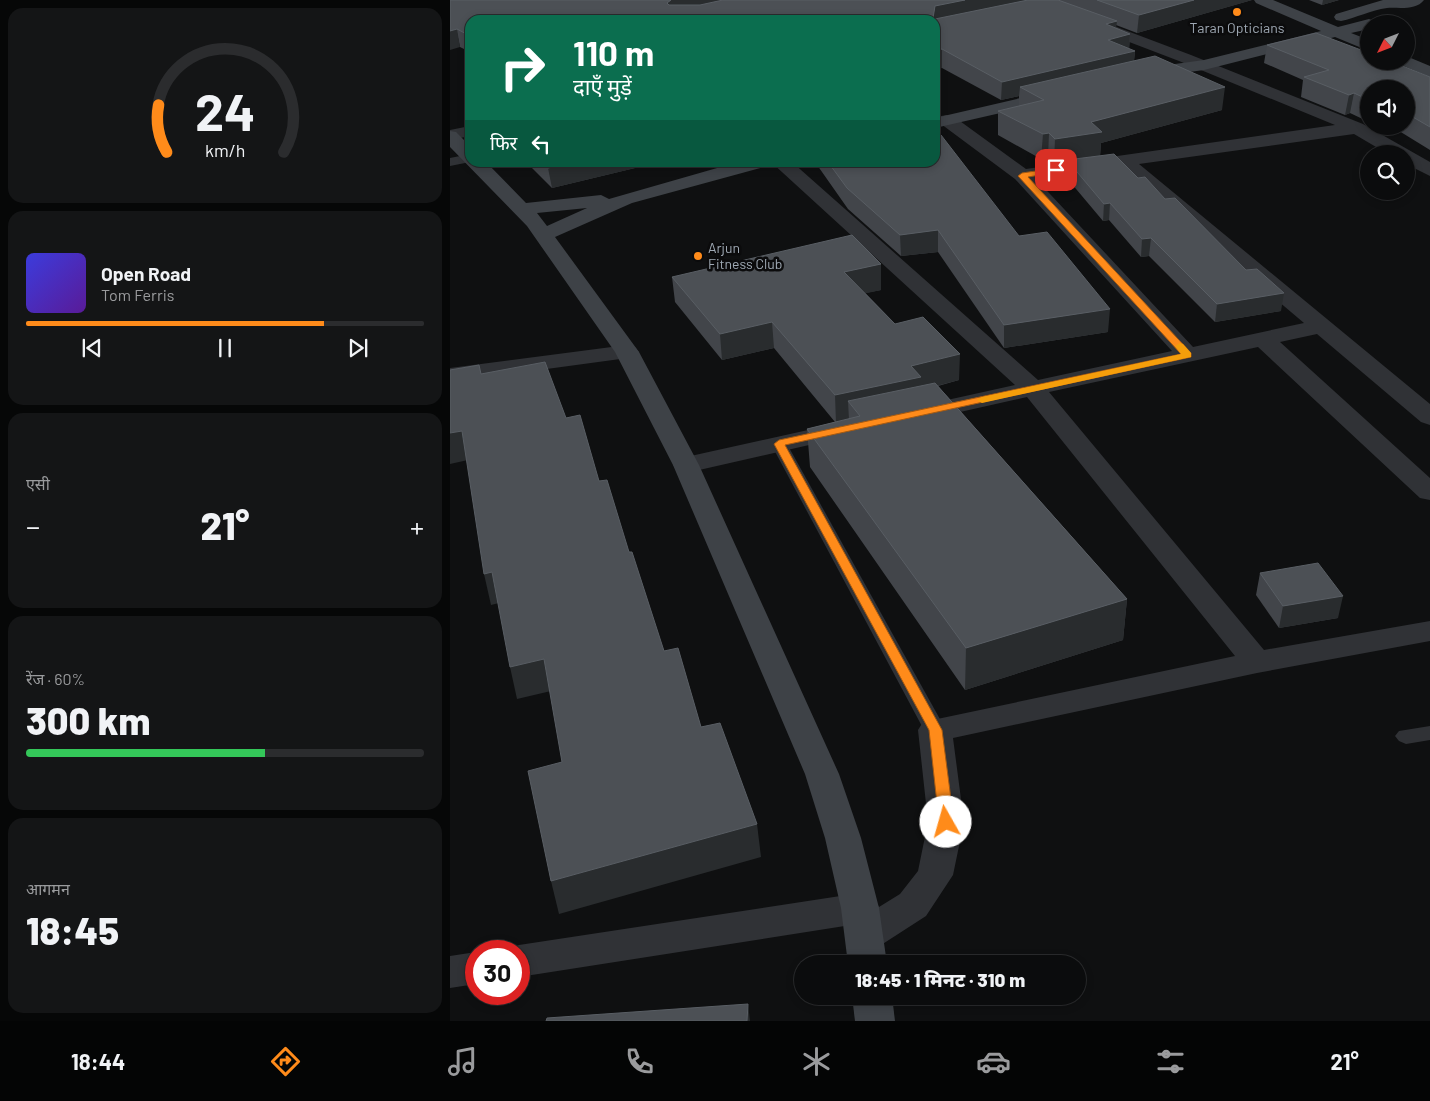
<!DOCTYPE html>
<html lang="hi">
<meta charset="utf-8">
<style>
body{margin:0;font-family:Barlow,"Noto Sans Devanagari",sans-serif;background:#141516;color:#f1f3f6;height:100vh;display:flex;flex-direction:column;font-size:19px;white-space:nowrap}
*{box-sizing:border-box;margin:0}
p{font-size:16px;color:#9a9b9d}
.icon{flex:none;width:28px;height:28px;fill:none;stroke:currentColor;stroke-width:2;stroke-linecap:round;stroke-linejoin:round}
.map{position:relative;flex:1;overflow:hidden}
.drawer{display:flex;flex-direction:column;gap:8px;padding:8px;background:#060707;width:450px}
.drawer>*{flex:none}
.banner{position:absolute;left:15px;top:15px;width:475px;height:152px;border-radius:15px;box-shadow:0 2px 8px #0003,0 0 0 1px #2b2c2e;background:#0b6e4f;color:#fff;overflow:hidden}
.needle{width:32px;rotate:228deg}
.buttons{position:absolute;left:910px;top:15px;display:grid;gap:10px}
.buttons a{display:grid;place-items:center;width:55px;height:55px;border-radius:50%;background:#0b0c0d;box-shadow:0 2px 8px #0003,0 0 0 1px #2b2c2e;font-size:25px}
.speed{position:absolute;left:15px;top:940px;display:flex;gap:10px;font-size:25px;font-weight:700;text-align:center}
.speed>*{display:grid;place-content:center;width:65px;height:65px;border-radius:50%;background:#0b0c0d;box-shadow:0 2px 8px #0003,0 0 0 1px #2b2c2e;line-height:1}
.speed .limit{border:8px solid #d22;background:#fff;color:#111}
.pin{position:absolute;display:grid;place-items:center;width:42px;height:42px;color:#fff;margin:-21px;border-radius:10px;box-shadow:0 2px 8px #0006}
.me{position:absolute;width:55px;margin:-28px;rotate:353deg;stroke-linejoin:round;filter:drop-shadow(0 0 4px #0008)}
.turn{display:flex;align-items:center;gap:18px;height:105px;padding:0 25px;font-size:22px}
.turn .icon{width:65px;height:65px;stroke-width:2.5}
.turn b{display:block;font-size:35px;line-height:42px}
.then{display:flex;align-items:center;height:48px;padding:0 25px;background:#0003;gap:10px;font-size:19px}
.big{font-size:38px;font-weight:800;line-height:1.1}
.drawer .card{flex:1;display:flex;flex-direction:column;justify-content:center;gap:8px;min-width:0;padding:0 18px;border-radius:15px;background:#141516}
.drawer .dial{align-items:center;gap:0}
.dial svg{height:130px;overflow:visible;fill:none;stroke:#2b2c2e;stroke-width:7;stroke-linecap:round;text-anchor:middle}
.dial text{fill:#f1f3f6;stroke:none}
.song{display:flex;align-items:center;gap:15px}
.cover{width:60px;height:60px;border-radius:8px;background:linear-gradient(135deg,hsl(240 70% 55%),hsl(270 70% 35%))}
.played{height:5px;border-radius:2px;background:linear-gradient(90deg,#ff8b1a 75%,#2b2c2e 75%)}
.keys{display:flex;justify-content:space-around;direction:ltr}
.heat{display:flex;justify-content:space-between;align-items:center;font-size:28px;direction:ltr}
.charge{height:8px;border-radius:4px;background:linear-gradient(90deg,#34c759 60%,#2b2c2e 0)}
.trip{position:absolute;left:344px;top:955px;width:292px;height:50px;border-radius:25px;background:#0b0c0d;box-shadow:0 2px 8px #0003,0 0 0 1px #2b2c2e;font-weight:800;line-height:50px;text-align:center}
.menu{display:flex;height:80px;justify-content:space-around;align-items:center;background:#040505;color:#9a9b9d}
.menu .icon{width:35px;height:35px}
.menu .selected{color:#ff8b1a}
.menu b{font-size:22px;color:#f1f3f6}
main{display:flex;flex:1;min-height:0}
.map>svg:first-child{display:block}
</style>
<main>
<section class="drawer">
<div class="card dial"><svg viewBox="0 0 100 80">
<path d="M14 69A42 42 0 1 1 86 69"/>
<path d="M14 69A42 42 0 0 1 9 40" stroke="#ff8b1a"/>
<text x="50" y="56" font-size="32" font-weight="700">24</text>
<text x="50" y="72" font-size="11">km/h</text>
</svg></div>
<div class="card">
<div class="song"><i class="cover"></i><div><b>Open Road</b><p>Tom Ferris</p></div></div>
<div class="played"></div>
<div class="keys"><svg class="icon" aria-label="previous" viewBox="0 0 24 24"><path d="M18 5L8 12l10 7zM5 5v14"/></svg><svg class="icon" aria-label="pause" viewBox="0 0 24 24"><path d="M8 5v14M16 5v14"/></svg><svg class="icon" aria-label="next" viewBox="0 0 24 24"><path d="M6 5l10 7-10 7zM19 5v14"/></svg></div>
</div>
<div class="card"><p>एसी</p>
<div class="heat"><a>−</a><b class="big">21°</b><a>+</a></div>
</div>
<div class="card"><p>रेंज · 60%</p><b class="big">300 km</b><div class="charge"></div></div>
<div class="card"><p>आगमन</p><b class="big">18:45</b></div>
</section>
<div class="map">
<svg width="980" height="1021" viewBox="0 0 980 1021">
<rect width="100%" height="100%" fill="#0f1011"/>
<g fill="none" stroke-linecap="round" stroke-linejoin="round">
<g fill="#303236" fill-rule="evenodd">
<path d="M20,154V162L0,166V158Z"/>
<path d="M329,439L335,441L337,444L496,730L492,735L485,737L478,735L474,730L321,444L323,441Z"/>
<path d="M980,726V740L956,744L949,741L945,736L949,731Z"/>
</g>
<g fill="#303236" fill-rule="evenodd">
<path d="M575,0H595L741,55L913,124L980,162V176L956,164V154H938L904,134L689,164L980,404V425L971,422L867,334L830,342L980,478V500L970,498L808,347L599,392L814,650L980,621V641L807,673L503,738L514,822L503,875L476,916L428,947L414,952L400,947L395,936L401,925L69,977V951H54L69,945L410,893L423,897L429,907L450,894L468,871L478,822L468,730L473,722L785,656L577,397L470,421L461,418L457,413L461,408L565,385L321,162H342L588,380L722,351L565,179L491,124L488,120L491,116L497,115L503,116L576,169L885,125L729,61L577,3ZM670,167L854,323L743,347L586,179Z"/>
<path d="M20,126V136L0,140V130Z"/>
<path d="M177,345L185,347L189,352L185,357L0,382V368Z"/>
<path d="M394,422L403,425L407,430L403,435L236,473L227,471L223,465L227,459Z"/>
<path d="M26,952V984L0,988V956Z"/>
</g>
<g fill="#3e4247" fill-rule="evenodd">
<path d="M804,0H823L888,27L919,19L924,21L926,24H919V29L901,33L919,40V51L885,37L754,70L696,78L690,76L688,73L690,70L696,68L754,60L871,31L806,3Z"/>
<path d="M933,0H974C966,11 948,7 937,8C921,10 906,18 891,21L886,20L884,17L886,14Z"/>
<path d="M956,56L980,66V77L949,64L947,61H956Z"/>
<path d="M605,90L611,91L613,95L611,99L485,128V118Z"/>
<path d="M0,131L6,132L20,146V162H36L76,203L151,195L159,199L288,162H320L318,166L182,203L105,237L189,352L249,465L389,774L411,838L429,908L437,964H398L391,908L375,838L355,774L223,465L165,352L77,226L0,147ZM137,208L97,226L87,213Z"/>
<path d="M402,996H442L445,1021H405Z"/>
</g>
</g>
<g fill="#42454a">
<path d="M0,0H802L687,33L666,25V29L680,34L679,49L685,51L684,61L772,110L651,143L650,156L688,178L715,199L831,311L765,322L699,256L691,257L659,220L653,221L616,177L617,161L604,163L598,157L591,159L548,135V111L569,106V96L551,100L492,68L485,69V20H20V52L10,47Z"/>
<path d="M859,0H889L872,5Z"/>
<path d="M817,45L980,77V150L941,126H956V89H919V122L900,113L895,115L851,97L853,80L814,63Z"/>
<path d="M76,162H210L102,188Z"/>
<path d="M365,162H485L569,236L658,332L554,348L488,252L451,256L398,209Z"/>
<path d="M431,264V290L415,293L445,324L509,380L488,386L677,599L673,640L515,690L360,467L357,429L385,422L324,348L272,360L225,302L222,277Z"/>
<path d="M810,573L888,618L829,628L806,595Z"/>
</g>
<g fill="#292c2e">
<path d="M221,0H296L229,13L217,3Z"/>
<path d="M515,0H578L483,20L485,6Z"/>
<path d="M744,0H802L687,33L689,15Z"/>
<path d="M873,0H889L872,5Z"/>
<path d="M667,21L665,38L680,34L679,52L685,51L683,69L570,87L569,96L551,100L552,82L656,24Z"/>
<path d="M7,29L10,47L0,50V31Z"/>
<path d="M492,49V68L485,69V51Z"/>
<path d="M775,87L772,110L651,143L650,157L617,160V161L604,163L605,139L641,122Z"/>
<path d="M904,93L900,113L895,115L899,95Z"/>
<path d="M599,133L598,157L591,159L593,134Z"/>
<path d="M121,162H210L102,188L98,168Z"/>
<path d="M660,203L659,220L653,221L654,204Z"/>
<path d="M488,230V252L451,256L450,235Z"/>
<path d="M701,238L699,256L691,257L692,239Z"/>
<path d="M431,264V290L395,298L394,272Z"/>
<path d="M834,293L831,311L765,322L767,304Z"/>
<path d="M660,309L658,332L554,348V325Z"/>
<path d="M322,322L324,348L272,360L270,334Z"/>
<path d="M510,354L509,380L471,390L410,416L398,401L399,420L386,423L385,395L461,366Z"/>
<path d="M12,431L18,460L0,464V433Z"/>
<path d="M42,572L49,603L41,605L34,574Z"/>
<path d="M893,596L888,618L829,628L833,606Z"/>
<path d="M677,599L673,640L515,690L516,648Z"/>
<path d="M94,659L101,691L67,699L60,667Z"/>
<path d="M307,824L311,857L109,914L101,881Z"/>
<path d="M298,1004L300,1021H297Z"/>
</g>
<g fill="#4c5055" stroke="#595e64">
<path d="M0,0H221L217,3L219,5H250L273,0H515L485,6L483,18L485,19L578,0H608L667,21L656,24L680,34L658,40L685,51L552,82L492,49L485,51V20H20V36L7,29L0,31Z"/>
<path d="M647,0H744L689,15Z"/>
<path d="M866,33L919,53V61H940L980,77V127L956,113V89H919V100L904,93L899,95L854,77L879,70L817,45Z"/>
<path d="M705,56L775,87L641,122L652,132L605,139L599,133L593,134L548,111L594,100L570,87Z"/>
<path d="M485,135H491L569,236L597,232L660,309L554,325L488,230L450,235L397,188L378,162H485Z"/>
<path d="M664,154L688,178L695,177L715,199L725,198L796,270L807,269L834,293L767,304L701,238L692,239L660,203L654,204L617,160Z"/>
<path d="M93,162H121L98,168Z"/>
<path d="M402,235L431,264L394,272L445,324L473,317L510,354L461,366L471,377L385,395L322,322L270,334L222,277Z"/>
<path d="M95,362L116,418L130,415L149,481L157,480L179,552H182L214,651L228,648L251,727L270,723L307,824L101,881L78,771L112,762L94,659L60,667L42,572L34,574L12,431L0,433V370L29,365L31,374Z"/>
<path d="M485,383L677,599L516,648L357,429L410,416L398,401Z"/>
<path d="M868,563L893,596L833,606L810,573Z"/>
<path d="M298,1004L297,1021H96L97,1018Z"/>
</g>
<path fill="#ff8b1a" stroke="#a65a11" d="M606,168L610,170L609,172L578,177L741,353V357L335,445L492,730L504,822L501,826L496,827L491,826L489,822L479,730L324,444L329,440L731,354L568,176L572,173Z"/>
<path fill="#f59e0b" d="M730,343L733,344L741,353V357L532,403L527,400L532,397L731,354L725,346Z"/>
<g fill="#ff8b1a" stroke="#0b0b0c" stroke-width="2">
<circle cx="787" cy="12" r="5"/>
<circle cx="248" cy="256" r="5"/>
</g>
<g text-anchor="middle" stroke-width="5" stroke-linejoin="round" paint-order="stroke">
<g font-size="14" fill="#9fa9b4" stroke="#0b0b0c">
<text x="787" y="33">Taran Opticians</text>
<text x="258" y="253" text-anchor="start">Arjun<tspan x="258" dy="16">Fitness Club</tspan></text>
</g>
</g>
</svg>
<div class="buttons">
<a><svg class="needle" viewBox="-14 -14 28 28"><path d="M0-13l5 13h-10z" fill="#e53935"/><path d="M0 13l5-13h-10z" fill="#9a9b9d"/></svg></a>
<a><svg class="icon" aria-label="sound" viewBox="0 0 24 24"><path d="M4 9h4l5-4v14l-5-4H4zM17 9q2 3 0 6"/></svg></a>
<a><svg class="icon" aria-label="search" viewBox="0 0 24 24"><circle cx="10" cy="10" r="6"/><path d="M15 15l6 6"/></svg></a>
</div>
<div class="speed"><div class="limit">30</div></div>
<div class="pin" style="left:606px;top:170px;background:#d93025"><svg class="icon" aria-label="arrive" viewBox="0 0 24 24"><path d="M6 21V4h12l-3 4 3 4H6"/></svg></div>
<svg class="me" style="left:496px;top:822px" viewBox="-20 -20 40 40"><circle r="19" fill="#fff"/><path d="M0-13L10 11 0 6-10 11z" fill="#ff8b1a"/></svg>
<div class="trip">18:45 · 1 मिनट · 310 m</div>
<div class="banner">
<div class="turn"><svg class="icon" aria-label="right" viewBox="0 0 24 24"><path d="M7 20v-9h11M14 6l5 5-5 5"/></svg><div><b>110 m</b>दाएँ मुड़ें</div></div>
<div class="then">फिर<svg class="icon" aria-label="left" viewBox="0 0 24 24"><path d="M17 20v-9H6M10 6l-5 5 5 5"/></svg></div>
</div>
</div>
</main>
<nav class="menu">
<b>18:44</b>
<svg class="icon selected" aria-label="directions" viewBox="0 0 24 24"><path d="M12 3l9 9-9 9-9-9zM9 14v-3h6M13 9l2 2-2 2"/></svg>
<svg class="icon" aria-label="music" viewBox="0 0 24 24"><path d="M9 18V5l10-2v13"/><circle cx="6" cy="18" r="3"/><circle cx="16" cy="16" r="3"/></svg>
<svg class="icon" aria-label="phone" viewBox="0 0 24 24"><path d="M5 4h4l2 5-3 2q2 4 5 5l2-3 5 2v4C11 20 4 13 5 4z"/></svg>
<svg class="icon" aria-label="climate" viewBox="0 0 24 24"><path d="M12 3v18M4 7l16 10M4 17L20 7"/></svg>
<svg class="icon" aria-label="car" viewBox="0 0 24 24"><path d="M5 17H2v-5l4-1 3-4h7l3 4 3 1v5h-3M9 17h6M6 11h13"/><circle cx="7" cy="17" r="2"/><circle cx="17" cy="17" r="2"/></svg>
<svg class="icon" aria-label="filters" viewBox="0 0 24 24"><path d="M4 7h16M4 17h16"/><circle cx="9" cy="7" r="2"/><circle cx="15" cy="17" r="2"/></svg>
<b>21°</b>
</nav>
